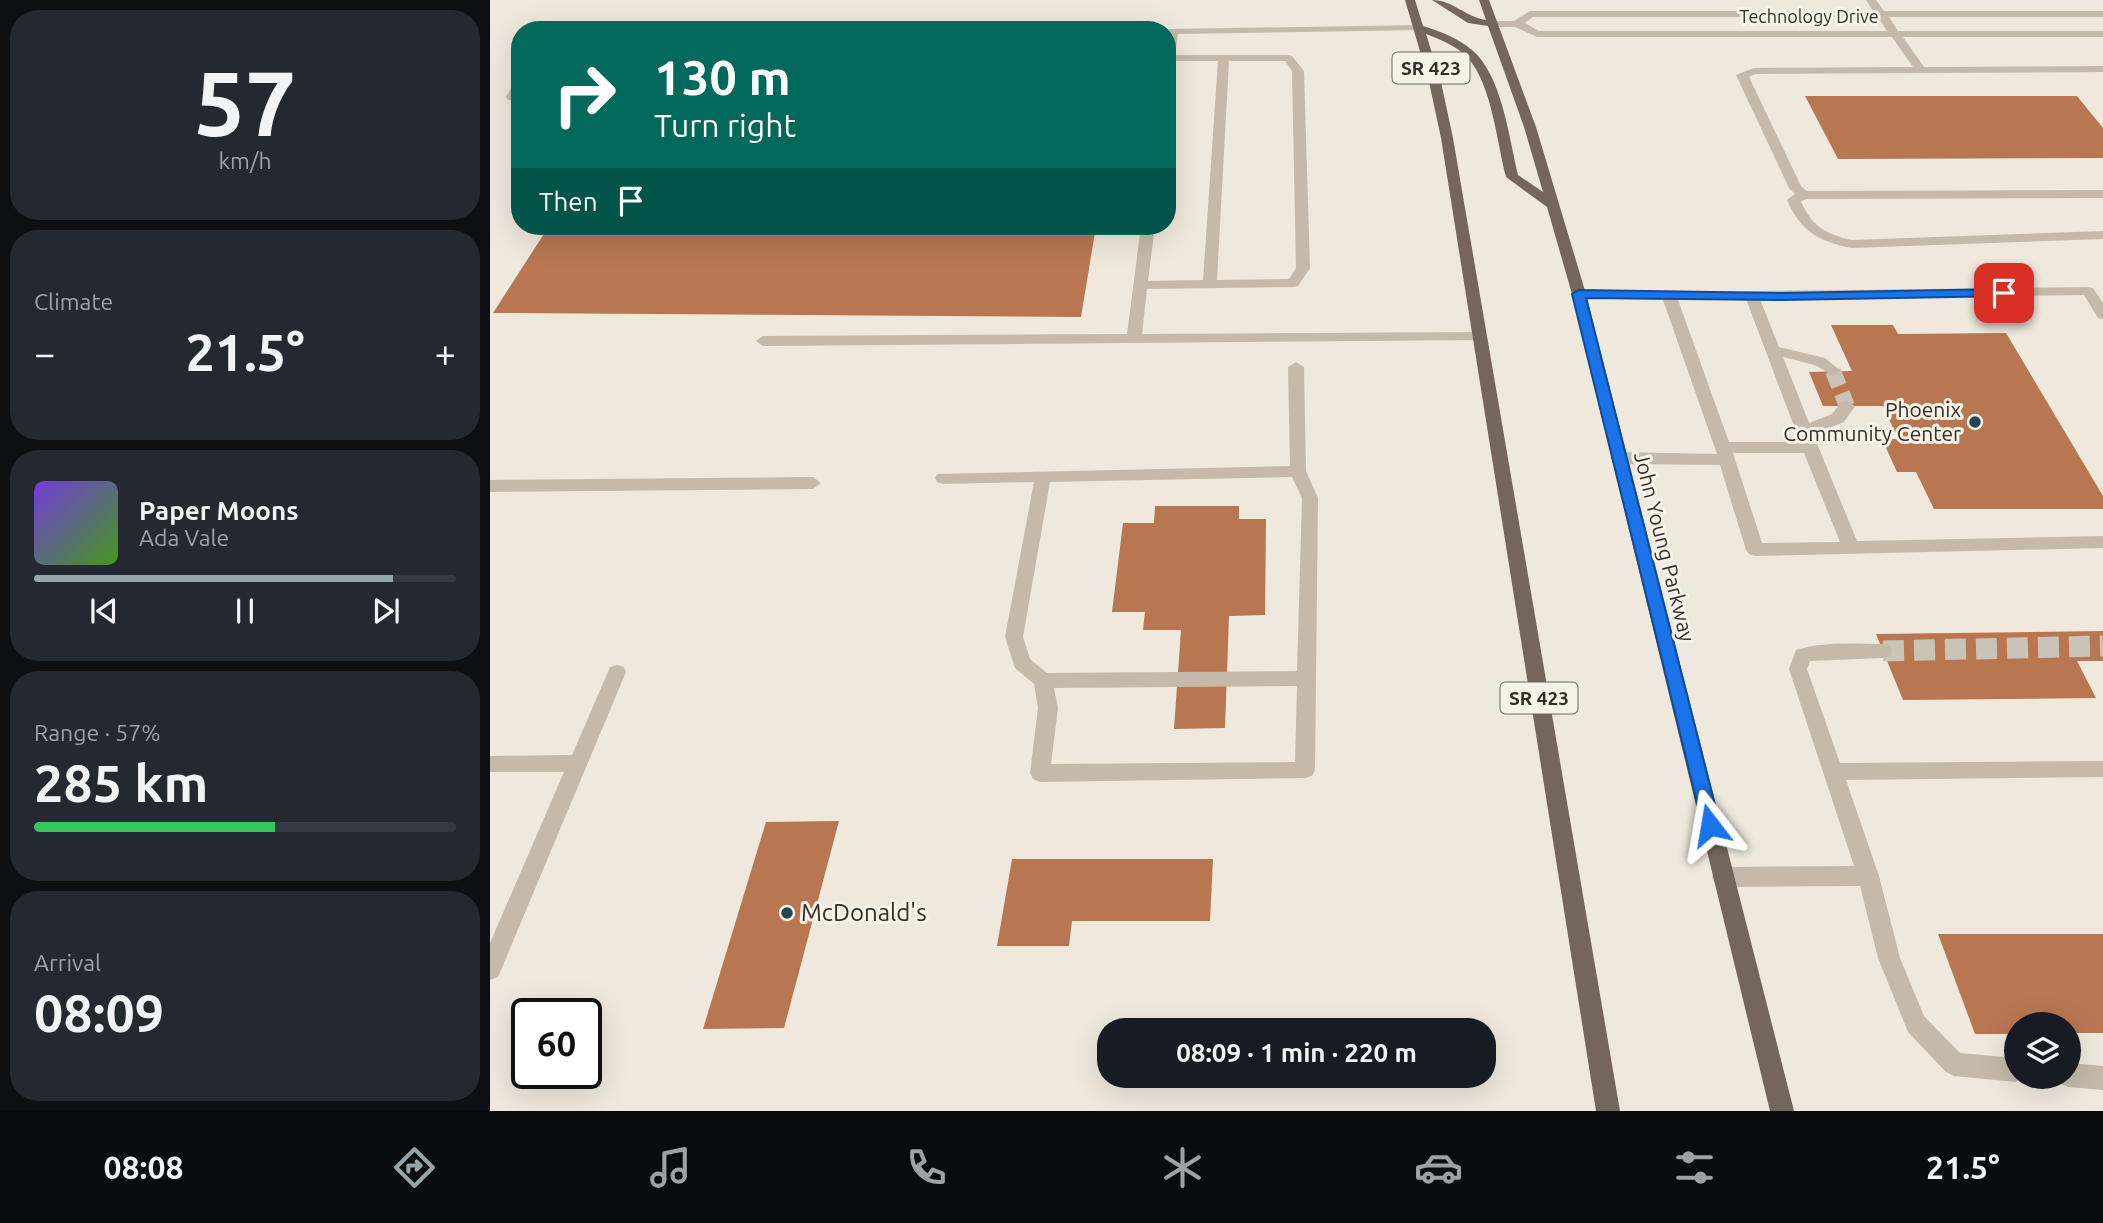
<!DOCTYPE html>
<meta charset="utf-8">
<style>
body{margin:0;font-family:Ubuntu,sans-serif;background:#242831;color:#f1f3f6;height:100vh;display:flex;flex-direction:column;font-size:26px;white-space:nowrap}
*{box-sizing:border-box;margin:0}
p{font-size:23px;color:#9ea1a6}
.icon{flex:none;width:38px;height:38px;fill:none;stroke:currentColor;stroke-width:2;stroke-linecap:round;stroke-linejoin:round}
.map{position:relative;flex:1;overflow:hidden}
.drawer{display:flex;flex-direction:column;gap:10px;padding:10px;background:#0d0f14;width:490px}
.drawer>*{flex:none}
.banner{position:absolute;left:21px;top:21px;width:665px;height:214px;border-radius:28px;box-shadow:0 7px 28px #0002;background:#00695c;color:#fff;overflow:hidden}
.tools{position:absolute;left:1514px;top:1012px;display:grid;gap:14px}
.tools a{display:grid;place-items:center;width:77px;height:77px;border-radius:50%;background:#171b24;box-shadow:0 7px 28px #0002;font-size:35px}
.speed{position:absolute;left:21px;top:998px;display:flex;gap:14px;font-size:35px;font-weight:700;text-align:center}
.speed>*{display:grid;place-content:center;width:91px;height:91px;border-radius:50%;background:#171b24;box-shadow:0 7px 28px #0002;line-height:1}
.speed .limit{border:4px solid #111;border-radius:10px;background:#fff;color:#111}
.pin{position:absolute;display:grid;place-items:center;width:60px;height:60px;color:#fff;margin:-30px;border-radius:14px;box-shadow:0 4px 10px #0006}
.me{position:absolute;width:77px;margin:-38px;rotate:346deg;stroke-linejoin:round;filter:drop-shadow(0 0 5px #0008)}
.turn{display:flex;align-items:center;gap:24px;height:147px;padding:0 28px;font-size:32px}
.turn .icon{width:91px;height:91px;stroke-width:2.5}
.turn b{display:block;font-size:49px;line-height:60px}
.then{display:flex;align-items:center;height:66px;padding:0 28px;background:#0003;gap:14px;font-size:26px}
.big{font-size:52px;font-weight:700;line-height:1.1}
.drawer .tile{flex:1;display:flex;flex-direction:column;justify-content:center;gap:10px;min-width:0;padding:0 24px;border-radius:28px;background:#242831}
.drawer .dial{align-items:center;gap:0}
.dial b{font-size:91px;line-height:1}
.song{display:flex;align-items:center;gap:21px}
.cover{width:84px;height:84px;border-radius:10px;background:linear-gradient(135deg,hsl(260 70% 55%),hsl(100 70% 35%))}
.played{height:7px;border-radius:4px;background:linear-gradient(90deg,#94a6ab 85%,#363941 85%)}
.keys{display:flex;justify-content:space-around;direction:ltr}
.heat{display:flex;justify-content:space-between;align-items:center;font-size:38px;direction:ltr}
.charge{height:10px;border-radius:5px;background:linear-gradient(90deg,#34c759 57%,#363941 0)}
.trip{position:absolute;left:607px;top:1018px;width:399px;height:70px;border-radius:28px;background:#171b24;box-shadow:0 7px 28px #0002;font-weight:700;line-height:70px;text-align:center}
.tab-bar{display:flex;height:112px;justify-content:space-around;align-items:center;background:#090b0e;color:#9ea1a6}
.tab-bar .icon{width:49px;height:49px}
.tab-bar .selected{color:#94a6ab}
.tab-bar b{font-size:32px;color:#f1f3f6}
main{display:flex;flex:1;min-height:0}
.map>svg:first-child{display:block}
</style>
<main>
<section class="drawer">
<div class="tile dial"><b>57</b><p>km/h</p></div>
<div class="tile"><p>Climate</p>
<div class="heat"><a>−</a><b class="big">21.5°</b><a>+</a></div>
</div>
<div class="tile">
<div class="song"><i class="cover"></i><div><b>Paper Moons</b><p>Ada Vale</p></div></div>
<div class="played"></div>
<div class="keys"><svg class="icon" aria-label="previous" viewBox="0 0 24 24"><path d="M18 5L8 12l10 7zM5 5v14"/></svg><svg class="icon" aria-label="pause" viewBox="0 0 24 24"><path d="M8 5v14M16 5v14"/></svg><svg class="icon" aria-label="next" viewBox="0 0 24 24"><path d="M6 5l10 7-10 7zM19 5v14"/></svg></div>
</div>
<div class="tile"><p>Range · 57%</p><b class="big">285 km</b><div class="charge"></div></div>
<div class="tile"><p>Arrival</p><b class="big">08:09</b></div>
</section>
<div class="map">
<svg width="1613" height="1111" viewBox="0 0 1613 1111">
<rect width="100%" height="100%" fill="#efe8dc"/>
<g fill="#b87751">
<path d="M1315,96H1587L1613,128V158L1348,159Z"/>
<path d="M59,226H606L591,317L3,313Z"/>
<path d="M1341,325H1403L1408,334L1516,333L1613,496V509H1444L1426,472H1407L1392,439H1408L1393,406H1333L1319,372L1362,371Z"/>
<path d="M665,506H749V519H776L775,615L739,616L735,728L684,729L691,630H653L655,612H622L633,523H664Z"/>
<path d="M1613,631V661H1587L1606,698L1413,700L1386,634Z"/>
<path d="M349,821L294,1028L213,1029L276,822Z"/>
<path d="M522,859H723L720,921H582L579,946H507Z"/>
<path d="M1448,934H1613V1033H1578V1024H1526V1034H1485Z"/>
</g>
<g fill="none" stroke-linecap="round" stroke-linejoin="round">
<path stroke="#cac3b8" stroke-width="16" stroke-dasharray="16 8" stroke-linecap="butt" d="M1343,371L1357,406"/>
<path stroke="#cac3b8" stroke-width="21" stroke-dasharray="21 10" stroke-linecap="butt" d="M1393,651L1613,646"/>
<g fill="#c5baa9" fill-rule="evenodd">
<path d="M1376,0H1386L1394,11H1613V17H1399L1408,31H1613V37H1413L1434,67L1613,66V72L1265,74L1259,77L1311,186L1317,191L1613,190V198L1316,199L1311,201C1321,226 1336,234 1361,240L1613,231V239L1361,248C1329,241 1311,232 1297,200L1305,194L1299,188L1246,75L1264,68L1423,67L1402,37H1047L1025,27H1004L999,24L1004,21H1024L1040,11H1383ZM1043,17H1388L1397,31H1049L1035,23Z"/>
<path d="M930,25L934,26V30L688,34L685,55H798L802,56L814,71L820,268L808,286L803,287L657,289L652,334L990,332L995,334L997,337L995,340L273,346L266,341L273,336L637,334L651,226H665L658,281L713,280L728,61H685L683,75L677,78L679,29ZM739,61H795L802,71L806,268L799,279L727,280Z"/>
<path d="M116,27H250L255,30H111Z"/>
<path d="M30,79V101L18,100L16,97L26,80Z"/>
<path d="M1598,287L1603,288L1613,303V319L1608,318L1594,295L1270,299L1289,347L1335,358L1351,371L1343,376L1325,365L1293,357L1319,423L1342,414L1351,402L1357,401L1365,406L1354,422L1323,434L1367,541L1613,536V548L1265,556L1259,554L1256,550L1230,465L1128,464L1120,458L1128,452L1227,454L1173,300L1089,298L1082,294L1089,290L1179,292ZM1256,299L1310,442H1239L1188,300ZM1243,453H1314L1350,542L1272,543Z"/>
<path d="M806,362L814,367L816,471L828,498L825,770L822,776L815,778L550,782L543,779L540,773L548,708L544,684L525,668L515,637L544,482L453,484L447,482L445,478L447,474L800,466L798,367ZM802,477L812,498L807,671L557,673L540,659L533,637L560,482ZM807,686L805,762L561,764L568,708L564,688Z"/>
<path d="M323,477L331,483L323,489L0,492V480Z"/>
<path d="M1393,644L1400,646L1402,651L1400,656L1393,658L1320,661L1317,669L1350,763L1613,761V777L1356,780L1389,876L1410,958L1434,1016L1470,1053L1526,1058V1076H1535L1526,1082L1464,1076L1456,1072L1418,1032L1388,958L1370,886L1233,887L1225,884L1222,877L1225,870L1233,867L1364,866L1299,669L1306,650C1334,641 1365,644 1393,644Z"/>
<path d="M127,665L134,667L136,672L8,977L0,980V943L74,772H0V756L82,755L118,672L120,667Z"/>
<path d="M1578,1063L1613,1066V1090L1578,1087L1570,1083L1567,1076H1578Z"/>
</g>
<path fill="#74665b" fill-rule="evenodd" d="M915,0H925L933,26C950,31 968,38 982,50C1012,75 1019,138 1028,175L1053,192L1034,127L998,26L978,23L942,0C963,0 975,17 996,20L989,0H999L1046,127L1096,294L1304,1111H1280L1082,294L1057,207L1016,177C1007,143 1002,85 978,58C967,46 951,40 936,34L951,82L963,138L1130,1111H1106L951,138L939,82Z"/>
</g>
<path fill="#1a73e8" stroke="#114b97" stroke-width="2" d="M1514,289L1519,290V296L1292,300L1096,298L1230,825L1227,831L1220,833L1214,831L1082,294L1089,290L1292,293Z"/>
<g fill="#234750" stroke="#f7f2e8" stroke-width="2.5">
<circle cx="1485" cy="422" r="7"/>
<circle cx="297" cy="913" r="7"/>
</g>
<g text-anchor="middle" stroke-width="6" stroke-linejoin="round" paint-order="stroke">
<g font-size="18" fill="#342d28" stroke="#f7f2e8">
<text x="1319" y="23">Technology Drive</text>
</g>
<g fill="#f7f2e8" stroke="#6e6862" stroke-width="2">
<rect x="902.5" y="52.5" width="77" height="31" rx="5"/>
<rect x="1010.5" y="682.5" width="77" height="31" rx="5"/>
</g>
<g font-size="19" font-weight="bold" fill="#342d28">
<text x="941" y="75">SR 423</text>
<text x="1049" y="705">SR 423</text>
</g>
<g font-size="21" fill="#342d28" stroke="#f7f2e8" text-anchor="end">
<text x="1471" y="417">Phoenix<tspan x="1471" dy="24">Community Center</tspan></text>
</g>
<g font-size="21" fill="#342d28" stroke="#f7f2e8">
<text transform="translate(1174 547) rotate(76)" y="7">John Young Parkway</text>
</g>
<g font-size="24" fill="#342d28" stroke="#f7f2e8" text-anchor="start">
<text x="311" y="921">McDonald's</text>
</g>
</g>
</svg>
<div class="tools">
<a><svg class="icon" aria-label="layers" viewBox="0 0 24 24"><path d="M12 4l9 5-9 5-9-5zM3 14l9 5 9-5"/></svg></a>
</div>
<div class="speed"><div class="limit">60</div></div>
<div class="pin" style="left:1514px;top:293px;background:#d93025"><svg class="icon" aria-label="arrive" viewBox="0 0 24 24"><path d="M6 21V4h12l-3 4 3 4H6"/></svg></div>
<svg class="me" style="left:1220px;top:825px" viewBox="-20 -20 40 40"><path d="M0-17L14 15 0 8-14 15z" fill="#1a73e8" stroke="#fff" stroke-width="4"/></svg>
<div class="trip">08:09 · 1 min · 220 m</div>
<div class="banner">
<div class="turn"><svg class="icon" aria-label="right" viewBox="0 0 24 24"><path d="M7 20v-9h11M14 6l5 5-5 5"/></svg><div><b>130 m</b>Turn right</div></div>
<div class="then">Then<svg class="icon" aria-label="arrive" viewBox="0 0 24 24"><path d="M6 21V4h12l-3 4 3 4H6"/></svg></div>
</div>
</div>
</main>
<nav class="tab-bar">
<b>08:08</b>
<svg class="icon selected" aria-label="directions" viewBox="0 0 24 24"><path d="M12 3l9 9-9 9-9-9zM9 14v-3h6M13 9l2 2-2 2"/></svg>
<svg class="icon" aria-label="music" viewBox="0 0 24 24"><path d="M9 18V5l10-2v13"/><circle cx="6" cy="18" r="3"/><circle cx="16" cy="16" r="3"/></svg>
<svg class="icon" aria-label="phone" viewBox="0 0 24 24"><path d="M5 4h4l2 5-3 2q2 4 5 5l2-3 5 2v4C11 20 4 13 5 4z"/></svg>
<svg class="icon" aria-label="climate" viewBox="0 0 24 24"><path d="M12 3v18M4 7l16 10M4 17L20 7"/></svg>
<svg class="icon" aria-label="car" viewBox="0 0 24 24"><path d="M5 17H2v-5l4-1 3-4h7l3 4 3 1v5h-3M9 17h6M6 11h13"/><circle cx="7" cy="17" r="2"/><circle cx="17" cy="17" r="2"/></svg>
<svg class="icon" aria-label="filters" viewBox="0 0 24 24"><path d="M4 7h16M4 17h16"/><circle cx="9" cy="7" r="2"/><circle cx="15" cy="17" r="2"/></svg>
<b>21.5°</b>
</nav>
